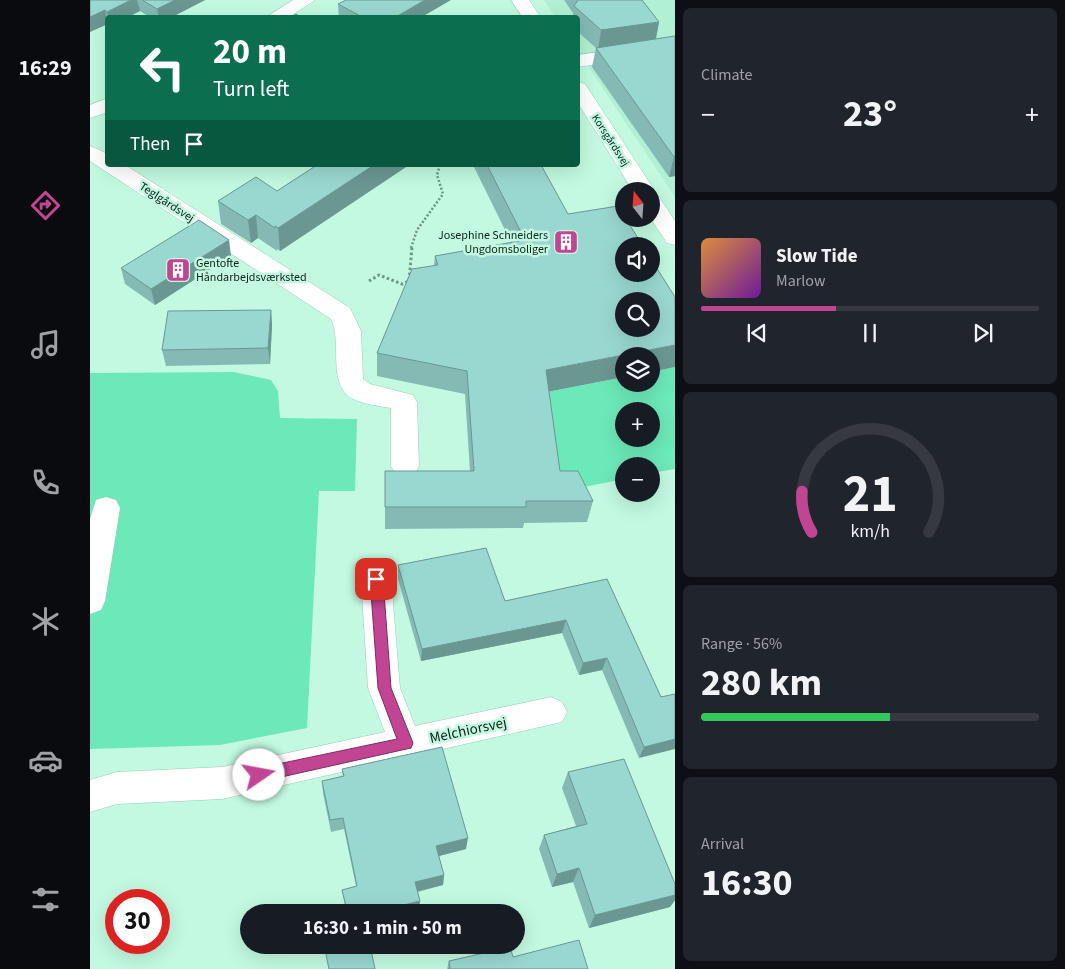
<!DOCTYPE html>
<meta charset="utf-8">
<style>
body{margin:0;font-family:"Source Sans 3",sans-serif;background:#20242c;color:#f1f3f6;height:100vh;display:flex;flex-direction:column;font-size:19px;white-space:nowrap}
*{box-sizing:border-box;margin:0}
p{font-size:16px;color:#9ea1a6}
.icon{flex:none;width:28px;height:28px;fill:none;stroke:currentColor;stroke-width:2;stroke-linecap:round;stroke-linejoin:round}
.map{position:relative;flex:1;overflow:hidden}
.panel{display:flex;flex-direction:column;gap:8px;padding:8px;background:#0d0f14;width:390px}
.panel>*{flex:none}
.guide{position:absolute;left:15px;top:15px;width:475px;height:152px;border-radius:5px;box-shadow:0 5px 20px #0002;background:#0b6e4f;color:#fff;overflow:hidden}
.needle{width:32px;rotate:343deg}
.controls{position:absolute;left:525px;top:182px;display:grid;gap:10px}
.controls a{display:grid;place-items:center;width:45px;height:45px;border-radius:50%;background:#171b24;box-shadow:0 5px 20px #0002;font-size:25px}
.speed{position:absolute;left:15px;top:889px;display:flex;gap:10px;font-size:25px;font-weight:700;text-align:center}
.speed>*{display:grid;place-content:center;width:65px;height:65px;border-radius:50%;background:#171b24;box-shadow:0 5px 20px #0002;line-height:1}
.speed .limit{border:8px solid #d22;background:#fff;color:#111}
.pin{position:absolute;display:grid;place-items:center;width:42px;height:42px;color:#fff;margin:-21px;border-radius:10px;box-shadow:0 2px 8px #0006}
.me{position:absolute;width:55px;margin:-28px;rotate:78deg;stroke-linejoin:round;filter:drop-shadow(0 0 4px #0008)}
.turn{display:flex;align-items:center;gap:18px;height:105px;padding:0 25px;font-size:22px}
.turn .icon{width:65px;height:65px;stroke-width:2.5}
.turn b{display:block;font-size:35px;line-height:42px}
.then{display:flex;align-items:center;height:48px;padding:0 25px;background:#0003;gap:10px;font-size:19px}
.big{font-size:38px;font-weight:700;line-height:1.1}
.panel .card{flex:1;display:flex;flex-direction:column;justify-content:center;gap:8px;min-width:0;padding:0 18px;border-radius:8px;background:#20242c}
.panel .dial{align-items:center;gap:0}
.dial svg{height:130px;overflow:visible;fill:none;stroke:#363941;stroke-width:7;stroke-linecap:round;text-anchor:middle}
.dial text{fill:#f1f3f6;stroke:none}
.song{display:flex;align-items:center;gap:15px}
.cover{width:60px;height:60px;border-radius:8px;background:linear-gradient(135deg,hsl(30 70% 55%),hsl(280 70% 35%))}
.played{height:5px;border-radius:2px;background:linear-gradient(90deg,#c24593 40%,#363941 40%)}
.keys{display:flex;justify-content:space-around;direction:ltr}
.heat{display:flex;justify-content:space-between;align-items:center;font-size:28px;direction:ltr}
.charge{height:8px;border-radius:4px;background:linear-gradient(90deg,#34c759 56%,#363941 0)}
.trip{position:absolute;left:150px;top:904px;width:285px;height:50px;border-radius:25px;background:#171b24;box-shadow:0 5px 20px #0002;font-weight:700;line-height:50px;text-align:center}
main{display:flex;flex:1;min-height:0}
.tabs{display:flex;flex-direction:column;width:90px;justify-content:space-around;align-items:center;background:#090b0e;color:#9ea1a6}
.tabs .icon{width:35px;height:35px}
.tabs .current{color:#c24593}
.tabs b{font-size:22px;color:#f1f3f6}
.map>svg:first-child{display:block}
</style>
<main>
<nav class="tabs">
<b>16:29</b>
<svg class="icon current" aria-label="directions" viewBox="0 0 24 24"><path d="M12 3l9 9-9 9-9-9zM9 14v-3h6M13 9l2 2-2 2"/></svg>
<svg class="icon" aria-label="music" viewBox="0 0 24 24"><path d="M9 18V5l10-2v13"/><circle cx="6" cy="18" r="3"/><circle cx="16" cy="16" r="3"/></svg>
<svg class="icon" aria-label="phone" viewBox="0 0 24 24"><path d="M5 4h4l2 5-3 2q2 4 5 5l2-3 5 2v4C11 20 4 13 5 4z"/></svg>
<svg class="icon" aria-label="climate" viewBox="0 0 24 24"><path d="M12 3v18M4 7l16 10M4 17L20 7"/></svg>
<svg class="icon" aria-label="car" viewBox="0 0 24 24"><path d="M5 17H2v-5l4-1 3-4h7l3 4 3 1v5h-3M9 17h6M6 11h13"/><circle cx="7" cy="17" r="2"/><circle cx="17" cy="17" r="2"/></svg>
<svg class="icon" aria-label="filters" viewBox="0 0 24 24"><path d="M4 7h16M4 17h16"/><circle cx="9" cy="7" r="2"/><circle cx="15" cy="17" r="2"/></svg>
</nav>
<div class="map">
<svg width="585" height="969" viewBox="0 0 585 969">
<rect width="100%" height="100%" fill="#c2f9e0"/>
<path fill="#b1f0d3" d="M454,0H585V197L488,51V18L465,17Z"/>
<g fill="#6ce9b9" fill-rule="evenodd">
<path d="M585,367V469L561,473V466H534V479L484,489L463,474L452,393L534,377V384H561V372ZM534,411H561V439H534Z"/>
<path d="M144,372L181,380L188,391L190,418L267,419L265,491H229L217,728L130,745L0,749V373Z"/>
</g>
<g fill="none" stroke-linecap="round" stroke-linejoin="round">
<defs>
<g id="minor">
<path d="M203,0H225L198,18H175Z"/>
<path d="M421,0H439L451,18H433Z"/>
<path d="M540,48L547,50L549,54L547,58L488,67V55Z"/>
<path d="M488,82L495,84L565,191L562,195L569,197L585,221V245L577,243L561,219V191H543L488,103Z"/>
<path d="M18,98V112L0,118V105Z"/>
<path d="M0,146L18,154V165H35L260,308L271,331L273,379L280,384L323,395L327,402L329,466L325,473L315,477L305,473L301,466V408C289,406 274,404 263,399C236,384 253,344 241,319L0,161Z"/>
<path d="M16,497L26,500L30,508L15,601L11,610L0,614V519L6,500Z"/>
<path d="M286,567L296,570L301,579L310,688L325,726L461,697L472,702L477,712L472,722L132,799L27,804L0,812V780L27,772L132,767L295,732L278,688L271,579L276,570Z"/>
</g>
</defs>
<use href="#minor" stroke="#98ceb6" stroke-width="1"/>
<path stroke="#6e9685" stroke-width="2.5" stroke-dasharray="2 2" stroke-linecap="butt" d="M321,248L327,230L353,194L347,175L350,165"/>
<path stroke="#6e9685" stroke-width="3" stroke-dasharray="2.5 2.5" stroke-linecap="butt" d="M279,281L289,275L312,284L319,281L322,247"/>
<use href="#minor" fill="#fff" fill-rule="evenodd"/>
</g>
<g fill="#84bab3">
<path d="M0,0H115L80,18H61L50,11L36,18H18V24Z"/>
<path d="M474,0H552L569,22L566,39L585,36V176L579,177L502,67L506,48L488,32V18H483V13Z"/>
<path d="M248,4L330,18H249Z"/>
<path d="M227,165H319L190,251L187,249V251L168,238L161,243L131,224L128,201L187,191Z"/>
<path d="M383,165H451L459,391L470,471L503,501L497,522L434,523L433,528L295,529V471H380L375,394L287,376V353L344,265L345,256L421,242Z"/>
<path d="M141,256L65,305L35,284L31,268Z"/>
<path d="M181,310L182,325L180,364L76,366L72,350Z"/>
<path d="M308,565L415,601L517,579L571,697L585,694L549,758L512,670L489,675L472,633L331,661L308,579Z"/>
<path d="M252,769L376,849L349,856L354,875L353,885L328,892L329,911L255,906L252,890L266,886L254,829L241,832L233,793L232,781L253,776Z"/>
<path d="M478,772L585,895V900L580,907L499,928L483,882L462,887L449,849L454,835L486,826L472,788Z"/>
<path d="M423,957L357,969L359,961Z"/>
</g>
<g fill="#6b9792">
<path d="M41,0H47L50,11L36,18H18L17,12Z"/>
<path d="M85,0H115L80,18H69L67,9Z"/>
<path d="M335,0H361L330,18H304Z"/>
<path d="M15,10L18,24L0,32V17Z"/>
<path d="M569,22L565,43L508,50L511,30Z"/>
<path d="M584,157H585V176L579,177Z"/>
<path d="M284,165H319L190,251L188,228Z"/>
<path d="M166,215L168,238L161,243L158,220Z"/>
<path d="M139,240L141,256L65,305L61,289Z"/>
<path d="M181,310L182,325L180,364L178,348Z"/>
<path d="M585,345V367L561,372V356H534V377L452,393L456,370Z"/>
<path d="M476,620L472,633L331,661L332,649Z"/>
<path d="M517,658L512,670L489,675L493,663Z"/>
<path d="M585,739V749L549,758L554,747Z"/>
<path d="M378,838L376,849L345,857L346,846Z"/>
<path d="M489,868L483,882L462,887L467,874Z"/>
<path d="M354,875L353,885L324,892L325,882Z"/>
<path d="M585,895V900L580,907L499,928L505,915Z"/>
<path d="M330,901L329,911L323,912H285Z"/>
</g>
<g fill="#99d8d0" stroke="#6b9792" fill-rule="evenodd">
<path d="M0,0H41L17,12L15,10L0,17Z"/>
<path d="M52,0H85L67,9Z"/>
<path d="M256,0H335L304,18H274L248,4Z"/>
<path d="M488,0H552L569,22L511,30L484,6Z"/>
<path d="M206,14L213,18H199Z"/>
<path d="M585,36V157H584L506,48Z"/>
<path d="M227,165H284L188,228L185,226V228L166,215L158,220L128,201L166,177L187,191Z"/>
<path d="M397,165H451L478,214L528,206L534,215V219H536L553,246H534V274H561V259L585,297V345L456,370L470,471H488L503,501H436V507H295V471H384L377,371L287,353L322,269L348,265L345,256L435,240ZM534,301H561V329H534Z"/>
<path d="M109,220L139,240L61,289L31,268Z"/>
<path d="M181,310L178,348L72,350L78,311Z"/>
<path d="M396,548L415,601L517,579L571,697L585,694V739L554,747L517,658L493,663L476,620L332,649L308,565Z"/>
<path d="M352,747L378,838L346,846L354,875L325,882L330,901L285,912H233L256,906L252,890L267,886L253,818L240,820L232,781L254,776L252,769Z"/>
<path d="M534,759L585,884V895L505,915L489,868L467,874L454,835L497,824L478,772Z"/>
<path d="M489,940L498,969H358L360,968L359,961L420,947L423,957Z"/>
<path d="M234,945H280L285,969H239Z"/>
</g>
<path fill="#c24593" stroke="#7e2d60" d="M286,574L293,579L301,688L323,743L321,748L169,782L164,780L162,775L164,770L169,768L307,739L288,688L280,579Z"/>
<defs>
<symbol id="building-square" viewBox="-11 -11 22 22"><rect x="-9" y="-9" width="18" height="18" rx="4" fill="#c24593" stroke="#c2f9e0"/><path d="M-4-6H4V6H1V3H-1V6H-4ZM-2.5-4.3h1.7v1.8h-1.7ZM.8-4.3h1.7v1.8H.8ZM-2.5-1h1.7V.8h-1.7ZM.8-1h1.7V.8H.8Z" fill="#fff"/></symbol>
</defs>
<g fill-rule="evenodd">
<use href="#building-square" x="462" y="228" width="28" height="28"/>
<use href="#building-square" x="74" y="256" width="28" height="28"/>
</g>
<g text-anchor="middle" stroke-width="5" stroke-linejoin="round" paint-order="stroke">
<g font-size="11" fill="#0d221a" stroke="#c2f9e0">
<text transform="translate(521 140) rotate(57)" y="4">Korsgårdsvej</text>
</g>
<g font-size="12" fill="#0d221a" stroke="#c2f9e0">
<text transform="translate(77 202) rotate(33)" y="4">Teglgårdsvej</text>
</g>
<g font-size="12" fill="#0d221a" stroke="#c2f9e0" text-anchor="end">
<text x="458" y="239">Josephine Schneiders<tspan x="458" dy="14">Ungdomsboliger</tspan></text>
<text x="106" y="267" text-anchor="start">Gentofte<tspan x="106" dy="14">Håndarbejdsværksted</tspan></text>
</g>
<g font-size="15" fill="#0d221a" stroke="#c2f9e0">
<text transform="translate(378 730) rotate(-12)" y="5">Melchiorsvej</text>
</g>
</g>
</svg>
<div class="controls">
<a><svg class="needle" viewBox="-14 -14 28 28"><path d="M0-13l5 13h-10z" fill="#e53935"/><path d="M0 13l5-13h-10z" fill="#9ea1a6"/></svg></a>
<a><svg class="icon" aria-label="sound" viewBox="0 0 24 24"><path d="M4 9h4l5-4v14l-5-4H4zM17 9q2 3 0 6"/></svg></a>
<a><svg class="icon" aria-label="search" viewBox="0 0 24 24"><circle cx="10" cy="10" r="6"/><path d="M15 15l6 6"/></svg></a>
<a><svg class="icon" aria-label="layers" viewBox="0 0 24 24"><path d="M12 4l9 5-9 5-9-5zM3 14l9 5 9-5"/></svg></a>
<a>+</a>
<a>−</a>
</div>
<div class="speed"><div class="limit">30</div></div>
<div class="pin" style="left:286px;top:579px;background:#d93025"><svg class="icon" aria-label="arrive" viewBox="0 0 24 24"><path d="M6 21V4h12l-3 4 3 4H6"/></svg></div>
<svg class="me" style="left:169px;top:775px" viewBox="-20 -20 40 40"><circle r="19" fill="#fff"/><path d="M0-13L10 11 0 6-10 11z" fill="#c24593"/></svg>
<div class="trip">16:30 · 1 min · 50 m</div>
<div class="guide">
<div class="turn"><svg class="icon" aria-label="left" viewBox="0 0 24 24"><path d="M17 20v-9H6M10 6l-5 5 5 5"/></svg><div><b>20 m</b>Turn left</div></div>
<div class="then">Then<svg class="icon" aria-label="arrive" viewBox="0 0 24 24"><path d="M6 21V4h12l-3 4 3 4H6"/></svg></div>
</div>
</div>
<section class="panel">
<div class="card"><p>Climate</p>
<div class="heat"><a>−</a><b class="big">23°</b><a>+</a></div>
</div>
<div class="card">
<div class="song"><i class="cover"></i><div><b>Slow Tide</b><p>Marlow</p></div></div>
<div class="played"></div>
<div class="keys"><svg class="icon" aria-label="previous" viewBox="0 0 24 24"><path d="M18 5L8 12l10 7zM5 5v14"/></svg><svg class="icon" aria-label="pause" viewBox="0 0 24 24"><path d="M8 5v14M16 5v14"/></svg><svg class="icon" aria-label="next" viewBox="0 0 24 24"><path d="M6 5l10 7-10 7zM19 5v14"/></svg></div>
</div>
<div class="card dial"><svg viewBox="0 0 100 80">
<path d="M14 69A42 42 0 1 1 86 69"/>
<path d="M14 69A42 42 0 0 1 8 44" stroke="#c24593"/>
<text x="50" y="56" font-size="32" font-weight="700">21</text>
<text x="50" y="72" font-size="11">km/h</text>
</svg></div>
<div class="card"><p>Range · 56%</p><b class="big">280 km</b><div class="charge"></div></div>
<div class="card"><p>Arrival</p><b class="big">16:30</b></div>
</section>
</main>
